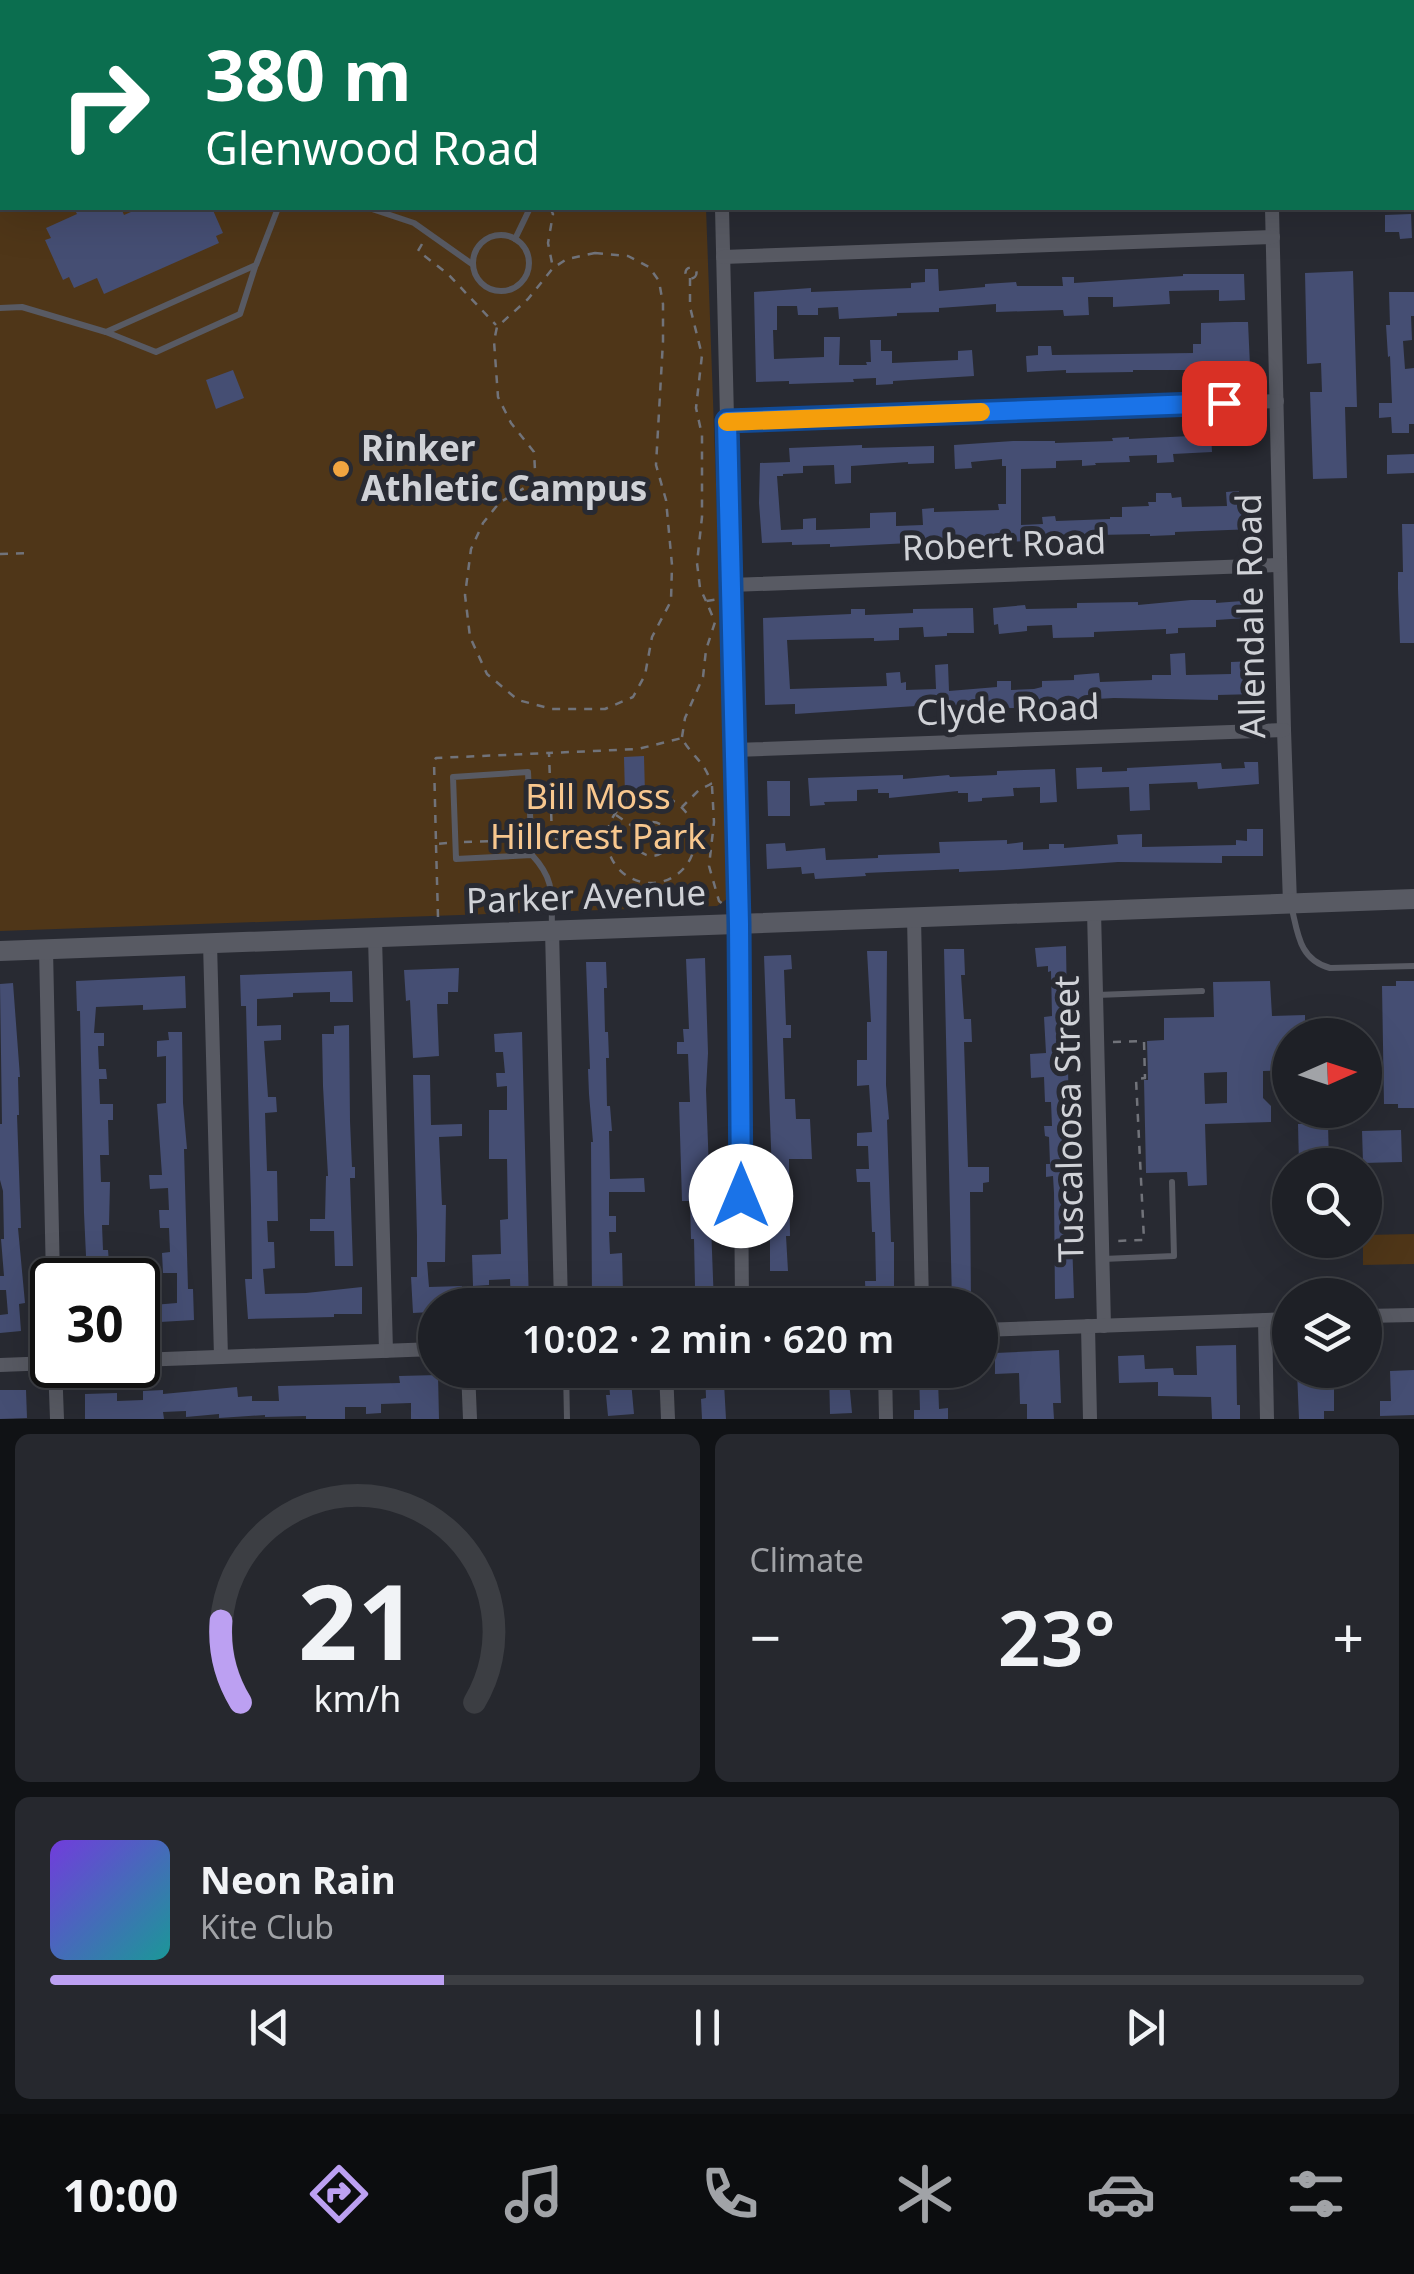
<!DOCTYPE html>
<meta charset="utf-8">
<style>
body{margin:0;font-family:"Noto Sans",sans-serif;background:#26282e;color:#f1f3f6;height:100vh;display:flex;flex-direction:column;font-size:38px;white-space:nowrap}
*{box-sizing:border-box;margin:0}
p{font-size:32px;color:#a1a3a7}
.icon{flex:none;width:55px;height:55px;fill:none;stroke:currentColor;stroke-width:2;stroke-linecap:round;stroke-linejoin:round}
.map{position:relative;height:1419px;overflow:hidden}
.sheet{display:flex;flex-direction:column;gap:15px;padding:15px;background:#101215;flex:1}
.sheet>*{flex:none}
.hud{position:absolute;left:0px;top:0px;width:1415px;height:210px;box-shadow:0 10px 40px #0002,0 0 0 2px #3c3e43;background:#0b6e4f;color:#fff;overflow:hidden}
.needle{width:65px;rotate:87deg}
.controls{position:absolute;left:1272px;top:1018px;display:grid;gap:20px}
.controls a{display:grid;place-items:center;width:110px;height:110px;border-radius:50%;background:#1e2026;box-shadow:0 10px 40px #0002,0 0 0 2px #3c3e43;font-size:50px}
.speed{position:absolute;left:30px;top:1258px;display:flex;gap:20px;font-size:50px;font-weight:700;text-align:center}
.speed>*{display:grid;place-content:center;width:130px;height:130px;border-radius:50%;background:#1e2026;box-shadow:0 10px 40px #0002,0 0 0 2px #3c3e43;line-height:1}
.speed .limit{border:5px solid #111;border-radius:15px;background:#fff;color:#111}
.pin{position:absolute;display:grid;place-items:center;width:85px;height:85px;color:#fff;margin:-42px;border-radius:20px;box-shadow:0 5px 15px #0006}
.me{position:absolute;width:110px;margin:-55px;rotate:0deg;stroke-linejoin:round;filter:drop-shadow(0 0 8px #0008)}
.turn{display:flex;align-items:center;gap:35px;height:210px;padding:0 40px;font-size:45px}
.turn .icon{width:130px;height:130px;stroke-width:2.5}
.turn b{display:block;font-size:70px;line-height:85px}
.big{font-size:75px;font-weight:600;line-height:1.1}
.sheet .card{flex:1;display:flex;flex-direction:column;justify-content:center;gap:15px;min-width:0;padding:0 35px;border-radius:15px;background:#26282e}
.sheet .dial{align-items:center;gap:0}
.dial svg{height:260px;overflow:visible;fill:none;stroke:#3c3e43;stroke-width:7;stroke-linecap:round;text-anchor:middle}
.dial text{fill:#f1f3f6;stroke:none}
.song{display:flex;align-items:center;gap:30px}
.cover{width:120px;height:120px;border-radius:15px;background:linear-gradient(135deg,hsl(260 70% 55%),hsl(180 70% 35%))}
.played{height:10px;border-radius:5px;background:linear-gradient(90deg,#bca0f2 30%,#3c3e43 30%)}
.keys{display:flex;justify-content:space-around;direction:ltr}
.heat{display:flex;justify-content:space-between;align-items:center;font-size:55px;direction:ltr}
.sheet .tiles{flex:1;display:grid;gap:15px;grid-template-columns:1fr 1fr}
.card:last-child{grid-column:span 2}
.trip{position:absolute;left:418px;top:1288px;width:580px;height:100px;border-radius:50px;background:#1e2026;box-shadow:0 10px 40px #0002,0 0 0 2px #3c3e43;font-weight:600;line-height:100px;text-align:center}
.menu{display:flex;height:160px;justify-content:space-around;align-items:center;background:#0c0d0f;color:#a1a3a7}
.menu .icon{width:70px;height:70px}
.menu .active{color:#bca0f2}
.menu b{font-size:45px;color:#f1f3f6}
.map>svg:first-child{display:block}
</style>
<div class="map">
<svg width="1414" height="1419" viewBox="0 0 1414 1419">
<rect width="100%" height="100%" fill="#282a32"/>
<g fill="#4f3618">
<path d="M0,0H617L618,2H2V208H706L731,896L717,906L0,931Z"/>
<path d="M1414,1234V1264L1363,1265V1240H1365V1235Z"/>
</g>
<g fill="#454e73" fill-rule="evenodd">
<path d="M74,208H121L124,215L140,208H212L223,233L216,236L219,243L104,294L97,278L74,288L69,277L63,280L45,240L51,238L46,228L77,214Z"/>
<path d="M1411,214L1412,238L1400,239L1399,232H1385V215Z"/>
<path d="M925,269H938L939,291L985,287V284L1016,282L1017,286H1063L1062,277H1074V283L1183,276V274H1244L1245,300L1219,301V290L1169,291L1170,304L1113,307V297H1088L1089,315L1064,316L1063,310L996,312V304L939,308V312L897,313V316L839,319L838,307L818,308V315H798L797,306H777V330H773L774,359L824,357V337H840L839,365H867L866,362H871L870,340H881V351H892V363L958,360V351L972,350L974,376L893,381V384L876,385V378L853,379L854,382L789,384V381L756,382L754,292L811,288V292L911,288V283L925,282Z"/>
<path d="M1353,271L1357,407H1345L1347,478L1313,479L1310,392H1322L1321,363L1307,364L1305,273Z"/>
<path d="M1389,292H1414V316H1411L1412,340L1403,341L1405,369L1414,368V424H1409V433H1392L1391,417L1379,418V403H1392L1390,356L1388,357L1386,325H1390Z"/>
<path d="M1234,322H1248L1250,366H1210V369L1186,370H1133V372L1066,373V370L1027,372L1026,356L1038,355V346H1051L1052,355L1193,353V344H1201V323Z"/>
<path d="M233,370L244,398L216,409L206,380Z"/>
<path d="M1211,435L1212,452L1173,454L1174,462L1157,463V455L1129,456L1130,462L1095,463L1096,465L1082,466V460L1056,461V468L1021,469V525L1043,524L1042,517L1055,516L1056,521L1110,519V517H1122V507L1149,506L1148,502H1156V493H1171L1172,498L1181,497L1182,507L1227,506L1226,492L1239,491L1240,504L1253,503L1255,529L1175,532V535L1150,536V534L1096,535L1097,538L1031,541L991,542V539L830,547V544L792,545V542L762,543L759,503L760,463L790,462L789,448L862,445V448L934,446V463L908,464V462L851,466V483L835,484L834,465L803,466V473L783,474V476H777L781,530L803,529V519L816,518V530L870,528V513L896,512V526L923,525L922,509L934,508V512L999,510L998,504H1006V466H1002V459L971,462L972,468L955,469L954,445L1013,441H1055V443L1113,441L1112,438L1129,437V439Z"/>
<path d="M1414,454V473L1387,474V455Z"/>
<path d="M1402,524H1414V643H1400L1398,589V572H1403Z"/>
<path d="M1191,600H1216V603L1255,600L1257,626H1247L1246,618L1216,620V627L1178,628V633L1166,634V629L1094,632V637L1053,638L1052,625L1027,626V631L999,634L998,624L994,625L993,608L1025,605L1026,609L1077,608V603L1138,602V605Z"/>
<path d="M973,608L974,633H947V636L924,637L923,627L899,628V640L874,641V638L787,640L790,689L887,686L886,673L900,672L901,683L906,682V690L936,689L935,665L948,664L949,691L997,687V681H1011V690L1034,689L1042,687V681L1074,680V675L1099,673L1100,682L1152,680V675H1171L1170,654L1185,653L1186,675L1231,674V662L1255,661L1256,694L1218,695V700L1114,698L1060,701V705L1020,706V708H995V706L955,709V705L916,706L795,714V704L765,705L763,618L851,614V609H865V615L913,613V609Z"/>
<path d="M644,756L645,794L625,795L624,757Z"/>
<path d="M1244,762H1258L1259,784L1198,789L1197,782L1149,784L1150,810L1130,811L1129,787L1077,789L1076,768L1102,767V772L1127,771V768L1221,763L1222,769L1245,768Z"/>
<path d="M1055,769L1057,802L1040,803V787L1013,788L1014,796L982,798V801L968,802V793H958V791L889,798V793H878V789L857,790V801L824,802L825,805L810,806L808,778L903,775V779L949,775L950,777L997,775V771Z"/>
<path d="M767,781H790V816H768Z"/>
<path d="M1247,829H1263V856H1222V863L1118,862L1004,870L959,872V869L865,873L866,876L815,879L814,873L802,874L801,867L767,869L766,844L785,843L786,851L825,848L826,860L878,858V855L940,853L939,842L1007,840V844L1023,842V850L1049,849V844H1064V848L1118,844L1117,835L1142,834V847L1236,845V840L1247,841Z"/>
<path d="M1066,946L1069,1126H1071L1069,1152L1074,1298L1055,1299L1054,1193L1053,1176L1046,1177V1164H1050L1049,1137L1045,1136L1044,1126H1052L1051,1102H1045L1044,1077L1031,1078L1030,1054L1046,1053L1044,1017L1052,1016L1051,971L1048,972V966L1037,967L1035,948Z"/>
<path d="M944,949H964L965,975H961L964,1019H971L972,1042H964L968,1167H989V1182L983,1183V1192H970L971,1302L952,1303Z"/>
<path d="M867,951H887L886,1085L889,1119L887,1120L891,1242H894V1305H866L865,1281H876L875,1232H872L870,1182H857L856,1169H869L868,1146H857V1133L872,1132L869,1085L857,1086V1060H867V1022H871Z"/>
<path d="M791,955L792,969L784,970L786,1025H791V1038H783L785,1099H795L796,1119H810L812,1159H789L790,1236H786L788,1271H770V1174H772L764,956Z"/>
<path d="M705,958L708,1053L706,1090L714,1305H688V1288L695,1287L694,1239H691L690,1201H682L679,1102H690L688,1054H677V1042H684L683,1029H689L686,959Z"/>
<path d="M586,962H606L607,988H604L605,1032H608L609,1058H606L607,1106H610L612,1131H609L610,1179L644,1178L645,1192H609V1216H616V1232H609L610,1254L622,1253L623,1293H636V1305H592L591,1142H593L589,1094L588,1069H590Z"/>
<path d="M459,968L458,992H448V1004H437L439,1056L413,1058L410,1000L406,1001L404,970Z"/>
<path d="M352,971L353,1002H330V992L293,993V997L257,999V1026L281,1025V1040L264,1041L268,1097H276L277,1112L265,1113L267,1171H277L278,1221H267L268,1242H274L275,1268L263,1269L265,1294L306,1293L362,1287V1314H334V1317L248,1319L245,1279H252L251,1206L246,1006H241L240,975Z"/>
<path d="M185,976L186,1008L143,1010V1005L96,1007L94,1033H104V1046H98L99,1069H106L107,1079H99L100,1104H113V1120H108L109,1155H100L101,1182H110L109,1225H102L103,1250H108L110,1275L87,1277L84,1213L80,1011H77L76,981Z"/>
<path d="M1270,981L1272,1016L1305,1015V1035H1290V1070L1263,1071V1098L1271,1106V1122L1205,1124L1207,1185L1188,1186L1187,1172L1146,1173L1144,1080H1148L1147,1041L1164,1040V1018L1214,1017L1213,982ZM1227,1072V1103L1205,1104L1204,1073Z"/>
<path d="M1396,981H1414V1108H1398V1104H1384L1382,986H1396Z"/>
<path d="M13,983L20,1077H18L19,1115H17L21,1228H18L25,1303L19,1304L21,1331L0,1333V1315L8,1314L6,1290H0V1276H4L1,1239H4L3,1191L0,1180V1124H2L0,984Z"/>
<path d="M349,1025L350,1121L352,1167H355V1178H350L353,1266H335L334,1231H310V1219H325L326,1176H328L323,1086L322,1034H334V1026Z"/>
<path d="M168,1032H182L183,1103L187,1149H184L188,1289H193L194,1320L143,1323L141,1306L177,1303V1273H163L162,1253L170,1252L169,1228H160L159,1210H169L168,1188L150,1189L149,1175H162L157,1104L166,1103V1056L157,1057V1041L169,1040Z"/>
<path d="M522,1032L529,1305H511L510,1279L489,1280V1285L473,1286L472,1255L501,1254L500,1220L508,1219L507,1159H489V1110H507V1086L497,1087L496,1073H505L503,1052H495L494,1034Z"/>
<path d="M413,1075H430L431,1125L462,1124V1136L439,1137L442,1205H446L445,1262H427L429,1287L462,1286V1305H430V1312L413,1313L411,1277H417V1236Z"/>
<path d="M1328,1123L1329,1165H1299L1298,1124Z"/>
<path d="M1401,1130L1402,1162L1363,1163L1362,1131Z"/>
<path d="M1236,1345L1237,1405H1240V1419H1212L1211,1397L1158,1396V1382L1119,1383L1118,1356L1144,1355L1145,1369L1173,1368L1174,1375H1197L1196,1346Z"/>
<path d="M1059,1350L1061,1403H1053L1054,1419H1027V1404H1020L1019,1373L995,1374V1353Z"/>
<path d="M500,1370H542L543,1382L500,1384Z"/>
<path d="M608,1370H630L634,1414L608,1416L606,1395H610Z"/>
<path d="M705,1370H738L739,1382L724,1383L726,1419H702L701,1399L706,1398Z"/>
<path d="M829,1370H848L852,1413L830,1414Z"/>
<path d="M919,1370H968V1379L938,1380L939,1409L948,1408V1419H914V1410H920Z"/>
<path d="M1414,1370V1415L1380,1416V1401H1391L1390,1371Z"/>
<path d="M1334,1371V1411H1324V1419H1299L1297,1372Z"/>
<path d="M438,1375L439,1419H411V1403L381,1404V1413L366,1414V1407H345V1419H306V1416L265,1417V1415L219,1418V1414L186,1417V1411L163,1412L164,1419H85V1394L117,1393V1401L143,1400V1391L163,1390V1394L237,1387L238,1397L252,1396V1401H279L278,1386L400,1383L399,1376Z"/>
<path d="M0,1390H26L27,1418L0,1419Z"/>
</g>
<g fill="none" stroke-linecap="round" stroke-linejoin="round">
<g stroke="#71737a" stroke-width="2.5" stroke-dasharray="8 8" stroke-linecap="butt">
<path d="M511,0V2"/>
<path d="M550,208L553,214L548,243L553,268"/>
<path d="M422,244L418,251L448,274L496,325"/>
<path d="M595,253L628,256L649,267L659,281L663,304V341L656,465L666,500L672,565L671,601L652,637L645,675L633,697L605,709H552L518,700L487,674L470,637L465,595L471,549L483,523L499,503L526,487L535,470L534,452L511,423L498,397L494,341L497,327L528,299L553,268L567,259Z"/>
<circle cx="691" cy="273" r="5.5"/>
<path d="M690,278V307L702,355L696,408L702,435V517L697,563L700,588L706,601"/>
<path d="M0,554L29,553"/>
<path d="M682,737L685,718L703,677L706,650L715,622L706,601L719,599"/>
<path d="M712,786L714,822L709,866L719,901L723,904"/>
<circle cx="651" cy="839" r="44"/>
<path d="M616,815L635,828"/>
<circle cx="652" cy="839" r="17"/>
<path d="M552,837L549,753L638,749L682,738C691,756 706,762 711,784L699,790L682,807"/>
<path d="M539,839L608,837"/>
<path d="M464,842L521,840"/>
<path d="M447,843L436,844L434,761L436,758L549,753"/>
<path d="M436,845L438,917"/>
<path d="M1113,1042L1144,1041L1145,1078L1136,1079L1144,1240L1115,1241"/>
</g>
<g stroke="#585a63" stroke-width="6">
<path d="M369,208L414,223L472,264"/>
<circle cx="501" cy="263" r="28"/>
<path d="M515,239L530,208"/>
<path d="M0,308L22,307L106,332L256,265L278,208"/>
<path d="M106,332L156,352L240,314L255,267"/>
<path d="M532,855L528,772L453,777L456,859L532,855C556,881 551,896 552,929"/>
<path d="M1292,909C1298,935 1300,960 1330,968L1414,966"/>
<path d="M1097,995L1202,991"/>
<path d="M1103,1259L1174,1256L1172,1182"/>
<path d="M566,1370L567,1419"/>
</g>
<g stroke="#585a63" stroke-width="14">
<path d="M722,208L739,924L742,1305"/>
<path d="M1272,208L1284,730L1290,903"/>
<path d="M723,257L1273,237"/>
<path d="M727,421L1277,401"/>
<path d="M731,585L1280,565"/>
<path d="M735,750L1284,730"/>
<path d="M1094,911L1104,1326"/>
<path d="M914,917L922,1305"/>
<path d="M552,930L561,1305"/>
<path d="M375,937L386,1351"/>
<path d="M210,943L221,1357"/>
<path d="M46,949L53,1280"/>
<path d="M1365,1316L1414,1315"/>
<path d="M1265,1320L1267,1419"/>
<path d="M1088,1326L1090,1419"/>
<path d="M980,1330L1290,1319"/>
<path d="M138,1360L435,1349"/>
<path d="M0,1365L52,1363"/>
<path d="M55,1365L57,1419"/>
<path d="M468,1370L470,1419"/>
<path d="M666,1370L668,1419"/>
<path d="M885,1370L886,1419"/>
</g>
<path stroke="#585a63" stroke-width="20" d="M0,951L1414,899"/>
<g stroke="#fca72e" stroke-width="25">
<path d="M1221,0L1228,2"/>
<path d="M1385,0L1391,2"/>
<path d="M1412,11L1414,12"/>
</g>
</g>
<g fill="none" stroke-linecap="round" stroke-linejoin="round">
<defs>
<path id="route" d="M741,1196L739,924L727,421L1224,403"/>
</defs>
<use href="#route" stroke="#114b97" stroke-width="25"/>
<use href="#route" stroke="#1a73e8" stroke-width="18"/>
<path stroke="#f59e0b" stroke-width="18" d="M727,422L981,412"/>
</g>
<circle fill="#f1a540" stroke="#282a32" stroke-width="4" cx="341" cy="469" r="10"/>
<g text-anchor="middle" stroke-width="10" stroke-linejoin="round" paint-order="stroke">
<g font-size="35" font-weight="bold" fill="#d0d2d7" stroke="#282a32" text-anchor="start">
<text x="361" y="461">Rinker<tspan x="361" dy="40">Athletic Campus</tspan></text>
</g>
<g font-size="35" fill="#d0d2d7" stroke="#282a32">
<text transform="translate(1004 545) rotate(-2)" y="12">Robert Road</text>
<text transform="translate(1251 616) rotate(-91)" y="12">Allendale Road</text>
<text transform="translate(1008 710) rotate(-2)" y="12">Clyde Road</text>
<text transform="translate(586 897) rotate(-2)" y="12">Parker Avenue</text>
<text transform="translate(1069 1119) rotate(-91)" y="12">Tuscaloosa Street</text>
</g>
<g font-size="35" fill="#f8c78e" stroke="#282a32">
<text x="598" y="809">Bill Moss<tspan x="598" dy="40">Hillcrest Park</tspan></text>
</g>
</g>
</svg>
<div class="controls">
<a><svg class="needle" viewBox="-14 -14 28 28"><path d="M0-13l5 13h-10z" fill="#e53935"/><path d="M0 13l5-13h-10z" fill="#a1a3a7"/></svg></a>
<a><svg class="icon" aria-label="search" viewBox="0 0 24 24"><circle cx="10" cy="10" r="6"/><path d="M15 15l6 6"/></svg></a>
<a><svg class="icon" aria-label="layers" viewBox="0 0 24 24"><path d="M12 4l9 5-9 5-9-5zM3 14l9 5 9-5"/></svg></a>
</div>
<div class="speed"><div class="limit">30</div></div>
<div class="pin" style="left:1224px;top:403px;background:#d93025"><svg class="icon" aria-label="arrive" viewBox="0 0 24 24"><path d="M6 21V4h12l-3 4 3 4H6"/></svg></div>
<svg class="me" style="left:741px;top:1196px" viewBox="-20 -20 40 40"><circle r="19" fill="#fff"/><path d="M0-13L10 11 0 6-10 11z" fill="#1a73e8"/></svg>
<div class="trip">10:02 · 2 min · 620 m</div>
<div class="hud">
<div class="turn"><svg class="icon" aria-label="right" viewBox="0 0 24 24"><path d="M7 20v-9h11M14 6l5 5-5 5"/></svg><div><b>380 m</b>Glenwood Road</div></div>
</div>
</div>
<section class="sheet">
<div class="tiles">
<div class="card dial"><svg viewBox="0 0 100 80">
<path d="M14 69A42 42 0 1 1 86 69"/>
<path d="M14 69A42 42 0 0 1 8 44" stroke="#bca0f2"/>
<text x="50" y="56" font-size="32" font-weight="700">21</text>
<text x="50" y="72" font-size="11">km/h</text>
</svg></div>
<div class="card"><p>Climate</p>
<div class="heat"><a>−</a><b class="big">23°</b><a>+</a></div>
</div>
<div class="card">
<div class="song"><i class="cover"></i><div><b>Neon Rain</b><p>Kite Club</p></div></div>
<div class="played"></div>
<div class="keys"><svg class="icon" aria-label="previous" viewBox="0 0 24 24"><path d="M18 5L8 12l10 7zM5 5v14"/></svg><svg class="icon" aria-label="pause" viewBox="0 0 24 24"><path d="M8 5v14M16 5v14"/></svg><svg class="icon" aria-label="next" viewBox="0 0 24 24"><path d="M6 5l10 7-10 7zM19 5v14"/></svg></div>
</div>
</div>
</section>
<nav class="menu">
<b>10:00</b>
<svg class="icon active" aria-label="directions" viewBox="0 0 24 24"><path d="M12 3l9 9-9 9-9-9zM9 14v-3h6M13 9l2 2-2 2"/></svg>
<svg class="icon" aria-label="music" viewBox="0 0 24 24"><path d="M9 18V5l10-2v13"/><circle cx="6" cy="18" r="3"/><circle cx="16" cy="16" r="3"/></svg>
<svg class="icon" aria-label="phone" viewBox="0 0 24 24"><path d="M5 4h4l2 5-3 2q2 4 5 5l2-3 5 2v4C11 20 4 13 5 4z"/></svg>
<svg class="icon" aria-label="climate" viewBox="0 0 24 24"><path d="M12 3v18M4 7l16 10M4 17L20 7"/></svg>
<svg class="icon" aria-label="car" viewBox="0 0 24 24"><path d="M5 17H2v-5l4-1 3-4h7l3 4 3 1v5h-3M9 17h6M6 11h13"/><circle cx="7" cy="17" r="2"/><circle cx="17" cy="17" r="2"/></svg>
<svg class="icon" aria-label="filters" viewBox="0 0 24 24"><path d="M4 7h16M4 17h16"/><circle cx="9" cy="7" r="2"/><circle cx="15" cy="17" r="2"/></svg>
</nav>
